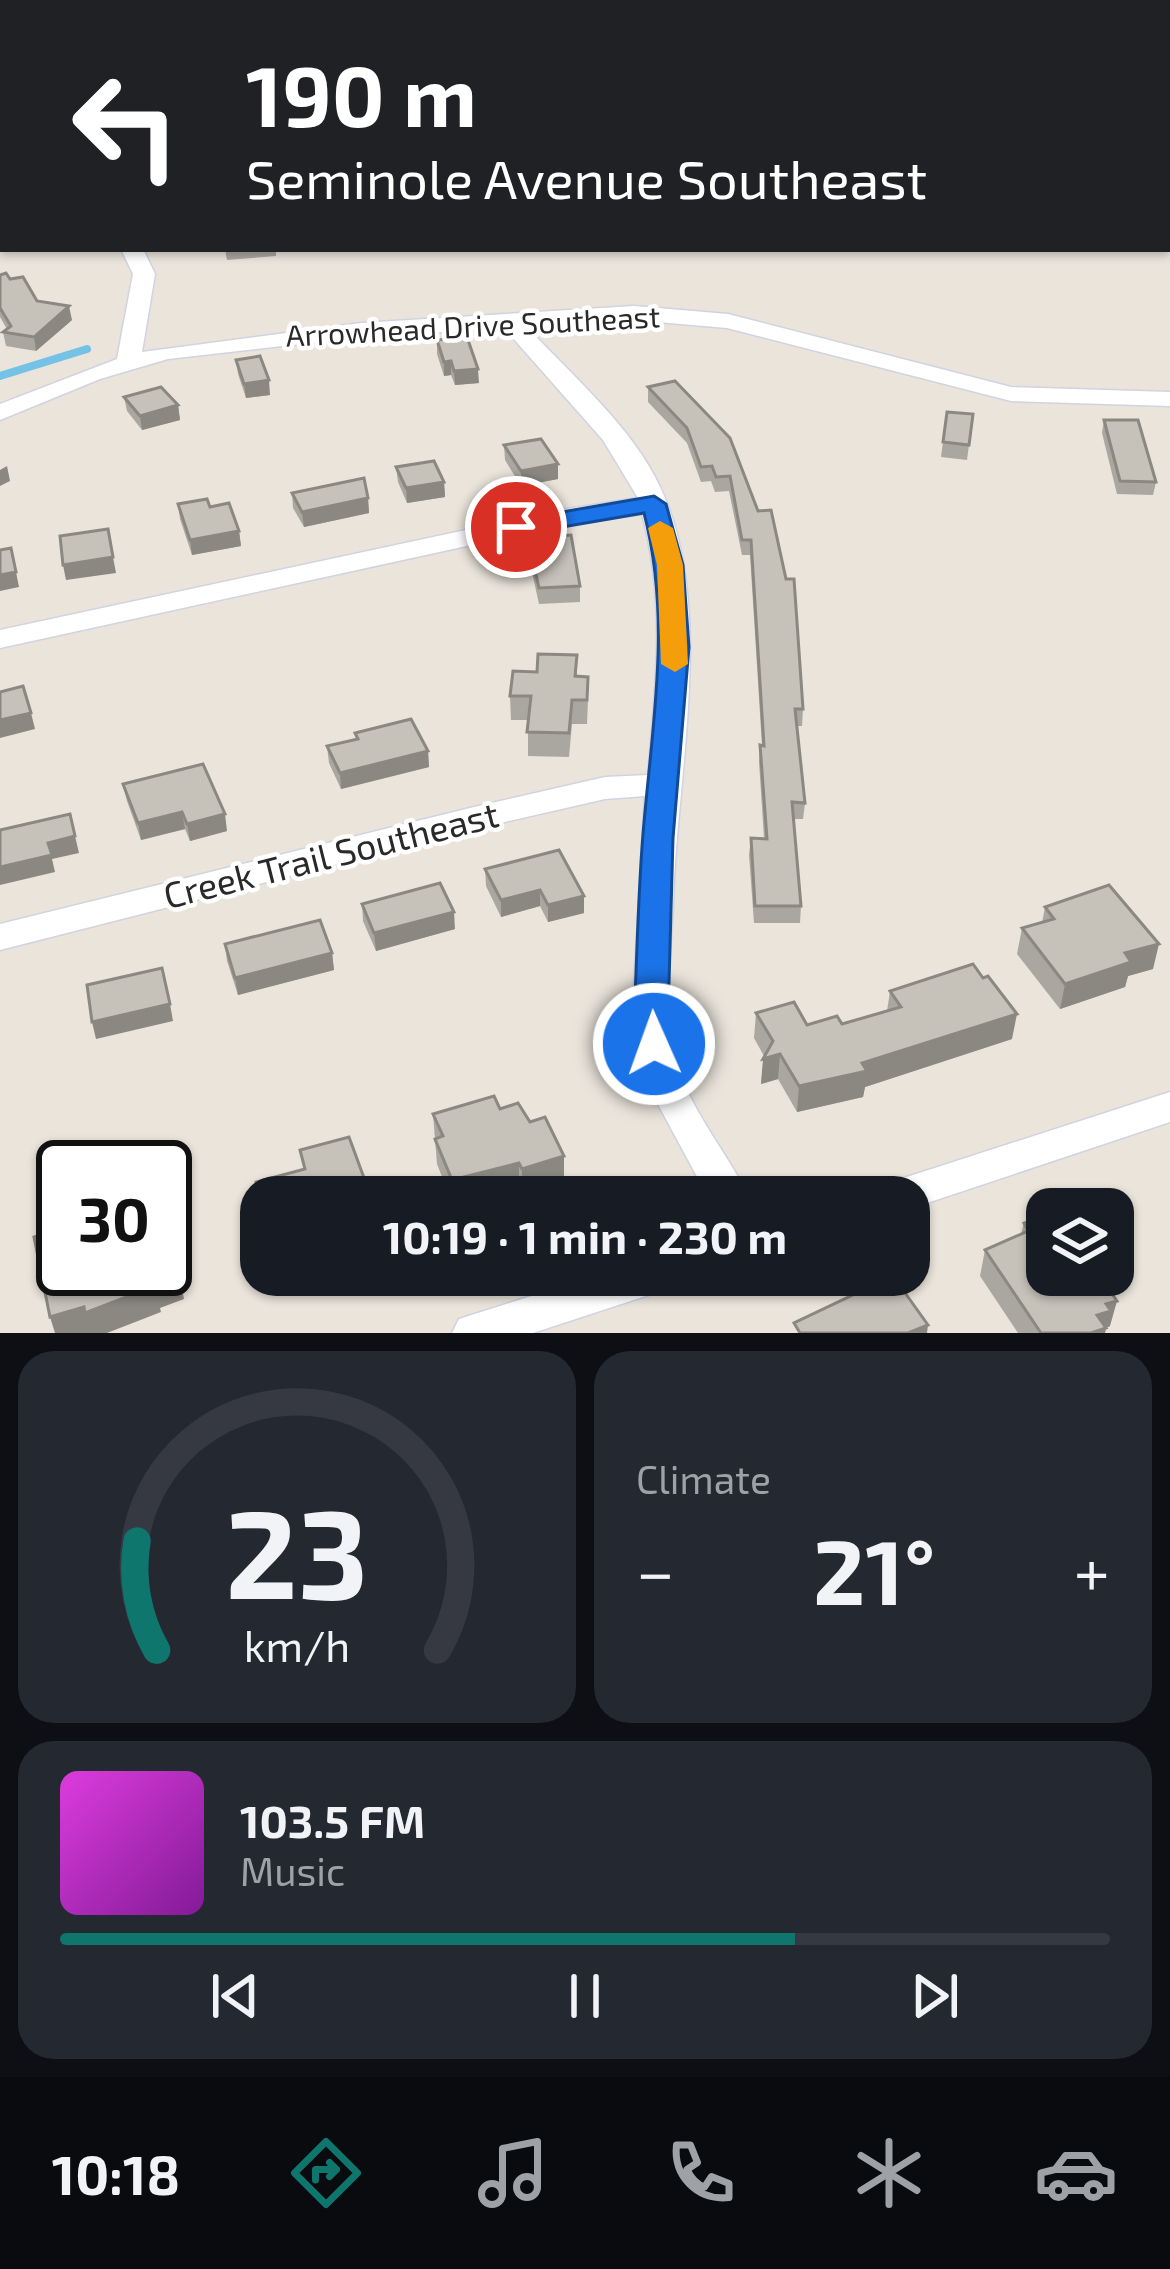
<!DOCTYPE html>
<meta charset="utf-8">
<style>
body{margin:0;font-family:"Exo 2",sans-serif;background:#242831;color:#f1f3f6;height:100vh;display:flex;flex-direction:column;font-size:45px;white-space:nowrap}
*{box-sizing:border-box;margin:0}
p{font-size:39px;color:#9ea1a6}
.icon{flex:none;width:66px;height:66px;fill:none;stroke:currentColor;stroke-width:2;stroke-linecap:round;stroke-linejoin:round}
.map{position:relative;height:1333px;overflow:hidden}
.details{display:flex;flex-direction:column;gap:18px;padding:18px;background:#0d0f14;flex:1}
.details>*{flex:none}
.hud{position:absolute;left:0px;top:0px;width:1170px;height:252px;box-shadow:0 3px 9px #0004;background:#202124;color:#fff;overflow:hidden}
.buttons{position:absolute;left:1026px;top:1188px;display:grid;gap:24px}
.buttons a{display:grid;place-items:center;width:108px;height:108px;border-radius:24px;background:#171b24;box-shadow:0 3px 9px #0004;font-size:60px}
.speed{position:absolute;left:36px;top:1140px;display:flex;gap:24px;font-size:60px;font-weight:700;text-align:center}
.speed>*{display:grid;place-content:center;width:156px;height:156px;border-radius:50%;background:#171b24;box-shadow:0 3px 9px #0004;line-height:1}
.speed .limit{border:6px solid #111;border-radius:18px;background:#fff;color:#111}
.pin{position:absolute;display:grid;place-items:center;width:102px;height:102px;color:#fff;margin:-51px;border:6px solid #fff;border-radius:50%;box-shadow:0 3px 12px #0007}
.me{position:absolute;width:132px;margin:-66px;rotate:358deg;stroke-linejoin:round;filter:drop-shadow(0 0 9px #0008)}
.turn{display:flex;align-items:center;gap:42px;height:252px;padding:0 48px;font-size:54px}
.turn .icon{width:156px;height:156px;stroke-width:2.5}
.turn b{display:block;font-size:84px;line-height:102px}
.big{font-size:90px;font-weight:700;line-height:1.1}
.details .widget{flex:1;display:flex;flex-direction:column;justify-content:center;gap:18px;min-width:0;padding:0 42px;border-radius:36px;background:#242831}
.details .dial{align-items:center;gap:0}
.dial svg{height:312px;overflow:visible;fill:none;stroke:#363941;stroke-width:7;stroke-linecap:round;text-anchor:middle}
.dial text{fill:#f1f3f6;stroke:none}
.song{display:flex;align-items:center;gap:36px}
.cover{width:144px;height:144px;border-radius:18px;background:linear-gradient(135deg,hsl(300 70% 55%),hsl(290 70% 35%))}
.played{height:12px;border-radius:6px;background:linear-gradient(90deg,#0f766e 70%,#363941 70%)}
.keys{display:flex;justify-content:space-around;direction:ltr}
.heat{display:flex;justify-content:space-between;align-items:center;font-size:66px;direction:ltr}
.details .tiles{flex:1;display:grid;gap:18px;grid-template-columns:1fr 1fr}
.widget:last-child{grid-column:span 2}
.trip{position:absolute;left:240px;top:1176px;width:690px;height:120px;border-radius:36px;background:#171b24;box-shadow:0 3px 9px #0004;font-weight:700;line-height:120px;text-align:center}
.tab-bar{display:flex;height:192px;justify-content:space-around;align-items:center;background:#090b0e;color:#9ea1a6}
.tab-bar .icon{width:84px;height:84px}
.tab-bar .current{color:#0f766e}
.tab-bar b{font-size:54px;color:#f1f3f6}
.map>svg:first-child{display:block}
</style>
<div class="map">
<svg width="1170" height="1333" viewBox="0 0 1170 1333">
<rect width="100%" height="100%" fill="#eae4db"/>
<g fill="none" stroke-linecap="round" stroke-linejoin="round">
<path stroke="#74c2e6" stroke-width="8" d="M0,376L87,349"/>
<defs>
<g id="street">
<rect x="1167" y="47" width="3" height="10"/>
<rect x="0" y="77" width="3" height="10"/>
<path d="M121,249H143L155,274L142,352L361,323L634,306L728,314L1011,387L1170,392V406L1011,401L727,328L634,320L527,327C572,376 633,427 661,489C716,608 676,777 673,905C671,956 660,1020 678,1069C694,1114 728,1155 749,1197H708L639,1069L632,1019L645,796L605,799L470,830L0,950V924L470,808L605,777L648,775C656,685 666,602 642,514L554,527L0,648V630L554,511L638,498L603,440L504,328L361,337L168,359L100,379L0,420V404L117,359L133,274Z"/>
<path d="M1170,1092V1122L909,1209V1197H876L882,1185Z"/>
<path d="M597,1275H676L670,1288L533,1333H452L459,1319Z"/>
</g>
</defs>
<use href="#street" stroke="#d1d3e1" stroke-width="3"/>
<use href="#street" fill="#fff" fill-rule="evenodd"/>
</g>
<g fill="#aaa7a0">
<path d="M225,249H276V256L227,260Z"/>
<path d="M0,275L10,279L37,301L72,320L36,351L6,346L3,332L7,329L0,317Z"/>
<path d="M437,340L479,383L455,385L451,375L444,376L437,354Z"/>
<path d="M236,360L270,395L246,398L238,374Z"/>
<path d="M648,387L730,438L803,709L802,726H796L805,803L803,819H794L801,906L800,923H754L749,855L751,838H764L759,762L760,745L762,746L750,555H742L729,491L715,492L711,481L701,482L687,443L648,402Z"/>
<path d="M124,397L178,405L180,420L142,430L127,411Z"/>
<path d="M947,412L969,445L967,460L941,457Z"/>
<path d="M1104,420L1156,482L1153,495L1117,494L1102,433Z"/>
<path d="M504,445L558,464V479L521,486L505,460Z"/>
<path d="M396,467L444,482L445,497L407,503L398,482Z"/>
<path d="M292,493L368,498L369,513L304,527L293,508Z"/>
<path d="M178,504L239,531L241,546L192,555L180,519Z"/>
<path d="M528,538L580,586V602L539,604L528,554Z"/>
<path d="M577,655V676L588,700L587,724H572L569,757L528,756V720H511L510,696L537,672Z"/>
<path d="M355,733L428,751L429,767L341,789L329,763L327,746L356,739Z"/>
<path d="M123,784L227,831L190,841L185,829L141,840L127,801Z"/>
<path d="M559,850L584,913L548,922L540,906L501,917L486,886L485,869Z"/>
<path d="M362,904L455,929L376,951L363,921Z"/>
<path d="M1045,907L1153,969L1128,976L1125,987L1060,1009L1017,954L1022,928L1042,923Z"/>
<path d="M225,944L332,953L334,970L238,995L227,961Z"/>
<path d="M890,991L1012,1039L865,1087L863,1097L797,1112L778,1079L761,1084L764,1056L754,1038L756,1013L807,1025L842,1024L887,1011Z"/>
<path d="M500,1109L530,1122L564,1156V1182L522,1195L519,1188L486,1197H450L437,1164L433,1114Z"/>
<path d="M1024,1223L1110,1326L1106,1328L1105,1333H1018L980,1276L985,1250L1021,1234Z"/>
</g>
<g fill="#8b8882">
<path d="M69,306L72,320L36,351L34,337Z"/>
<path d="M451,361V375L444,376V362Z"/>
<path d="M478,369L479,383L455,385L454,371Z"/>
<path d="M269,380L270,395L246,398L244,384Z"/>
<path d="M178,405L180,420L142,430L140,416Z"/>
<path d="M558,464V479L521,486V471Z"/>
<path d="M7,466L10,481L0,486V470Z"/>
<path d="M444,482L445,497L407,503L406,488Z"/>
<path d="M368,498L369,513L304,527L302,512Z"/>
<path d="M239,531L241,546L192,555L190,540Z"/>
<path d="M113,557L116,573L66,580L63,565Z"/>
<path d="M16,572L19,587L0,591V575Z"/>
<path d="M31,713L35,729L0,738V720Z"/>
<path d="M428,751L429,767L341,789L340,773Z"/>
<path d="M182,812L185,829L141,840L138,823Z"/>
<path d="M225,814L227,831L190,841L187,824Z"/>
<path d="M75,836L79,853L52,859L55,872L0,885V867L48,843Z"/>
<path d="M540,890V906L501,917V900Z"/>
<path d="M584,896V913L548,922V905Z"/>
<path d="M454,912L455,929L376,951L374,933Z"/>
<path d="M1159,944L1153,969L1128,976L1125,987L1060,1009L1065,984L1125,953Z"/>
<path d="M332,953L334,970L238,995L235,978Z"/>
<path d="M170,1004L173,1021L96,1039L92,1022Z"/>
<path d="M1017,1014L1012,1039L865,1087L863,1097L797,1112L799,1086L862,1063Z"/>
<path d="M780,1054L778,1079L761,1084L763,1059Z"/>
<path d="M564,1156V1182L522,1195V1169Z"/>
<path d="M519,1163V1188L486,1197H453L452,1180Z"/>
<path d="M179,1274L184,1299L160,1308L161,1312L107,1333H55L50,1317Z"/>
<path d="M1117,1301L1110,1326L1106,1328L1105,1333H1093L1097,1315L1106,1304Z"/>
<path d="M928,1325L927,1333H908Z"/>
</g>
<g fill="#c6c2ba" stroke="#8b8882" stroke-width="3">
<path d="M1167,57H1170V123L1167,118Z"/>
<path d="M6,273L10,279L23,277L37,301L69,306L34,337L3,332L11,326L0,308V275Z"/>
<path d="M467,337L478,369L454,371L451,361L444,362L437,340Z"/>
<path d="M260,356L269,380L244,384L236,360Z"/>
<path d="M675,381L730,438L758,511L771,510L786,579H794L803,709H795L805,803L792,802L801,906H755L751,838L767,839L760,745L764,746L751,540H742L730,476L716,477L712,466L701,467L687,428L648,387Z"/>
<path d="M161,387L178,405L140,416L124,397Z"/>
<path d="M947,412L973,414L969,445L943,442Z"/>
<path d="M1104,420H1138L1156,482L1120,481Z"/>
<path d="M541,439L558,464L521,471L504,445Z"/>
<path d="M434,461L444,482L406,488L396,467Z"/>
<path d="M364,478L368,498L302,512L292,493Z"/>
<path d="M207,499L210,507L229,503L239,531L190,540L178,504Z"/>
<path d="M108,529L113,557L63,565L60,536Z"/>
<path d="M571,535L580,586L539,588L528,538Z"/>
<path d="M11,548L16,572L0,575V550Z"/>
<path d="M538,654L577,655L575,676L588,677L587,700H572L569,733L527,732L531,696H510L513,671L537,672Z"/>
<path d="M23,686L31,713L0,720V692Z"/>
<path d="M411,719L428,751L340,773L327,746L358,739L355,733Z"/>
<path d="M203,764L225,814L187,824L182,812L138,823L123,784Z"/>
<path d="M70,814L75,836L48,843L52,855L0,867V830Z"/>
<path d="M559,850L584,896L548,905L540,890L501,900L485,869Z"/>
<path d="M440,883L454,912L374,933L362,904Z"/>
<path d="M1109,885L1159,944L1125,953L1131,962L1065,984L1022,928L1054,919L1045,907Z"/>
<path d="M320,920L332,953L235,978L225,944Z"/>
<path d="M973,964L983,978L988,976L1017,1014L862,1063L867,1071L799,1086L780,1054L763,1059L773,1041L756,1013L794,1002L807,1025L837,1016L842,1024L901,1007L890,991Z"/>
<path d="M162,968L170,1004L92,1022L87,985Z"/>
<path d="M494,1096L500,1109L518,1103L530,1122L545,1117L564,1156L522,1169L519,1163L452,1180L435,1139L443,1136L433,1114Z"/>
<path d="M349,1137L371,1197H261V1224L255,1200L260,1198L256,1182L305,1169L300,1150Z"/>
<path d="M1047,1215V1275H1099L1117,1301L1106,1304L1111,1311L1097,1315L1106,1328L1094,1332L1095,1333H1041L985,1250L1028,1231L1024,1223Z"/>
<path d="M165,1224L179,1274L154,1282L155,1286L85,1313L84,1307L50,1317L34,1237L63,1228V1269H165Z"/>
<path d="M893,1276L928,1325L908,1333H800L794,1323Z"/>
</g>
<path fill="#1a73e8" stroke="#114b97" stroke-width="3" d="M654,496L666,504L683,565L689,647L673,838L668,1019L671,1044L666,1053L654,1057L642,1053L634,1019C637,958 638,895 643,834C652,725 672,621 644,513L516,535L504,527L516,520Z"/>
<path fill="#f59e0b" d="M660,521L673,528L683,565L688,664L675,672L661,664L657,565L648,528Z"/>
<g text-anchor="middle" stroke-width="9" stroke-linejoin="round" paint-order="stroke">
<g font-size="30" fill="#292929" stroke="#fff">
<text transform="translate(473 327) rotate(-3)" y="10">Arrowhead Drive Southeast</text>
</g>
<g font-size="36" fill="#292929" stroke="#fff">
<text transform="translate(331 855) rotate(-14)" y="13">Creek Trail Southeast</text>
</g>
</g>
</svg>
<div class="buttons">
<a><svg class="icon" aria-label="layers" viewBox="0 0 24 24"><path d="M12 4l9 5-9 5-9-5zM3 14l9 5 9-5"/></svg></a>
</div>
<div class="speed"><div class="limit">30</div></div>
<div class="pin" style="left:516px;top:527px;background:#d93025"><svg class="icon" aria-label="arrive" viewBox="0 0 24 24"><path d="M6 21V4h12l-3 4 3 4H6"/></svg></div>
<svg class="me" style="left:654px;top:1044px" viewBox="-20 -20 40 40"><circle r="17" fill="#1a73e8" stroke="#fff" stroke-width="3"/><path d="M0-11L8 9 0 5-8 9z" fill="#fff"/></svg>
<div class="trip">10:19 · 1 min · 230 m</div>
<div class="hud">
<div class="turn"><svg class="icon" aria-label="left" viewBox="0 0 24 24"><path d="M17 20v-9H6M10 6l-5 5 5 5"/></svg><div><b>190 m</b>Seminole Avenue Southeast</div></div>
</div>
</div>
<section class="details">
<div class="tiles">
<div class="widget dial"><svg viewBox="0 0 100 80">
<path d="M14 69A42 42 0 1 1 86 69"/>
<path d="M14 69A42 42 0 0 1 9 41" stroke="#0f766e"/>
<text x="50" y="56" font-size="32" font-weight="700">23</text>
<text x="50" y="72" font-size="11">km/h</text>
</svg></div>
<div class="widget"><p>Climate</p>
<div class="heat"><a>−</a><b class="big">21°</b><a>+</a></div>
</div>
<div class="widget">
<div class="song"><i class="cover"></i><div><b>103.5 FM</b><p>Music</p></div></div>
<div class="played"></div>
<div class="keys"><svg class="icon" aria-label="previous" viewBox="0 0 24 24"><path d="M18 5L8 12l10 7zM5 5v14"/></svg><svg class="icon" aria-label="pause" viewBox="0 0 24 24"><path d="M8 5v14M16 5v14"/></svg><svg class="icon" aria-label="next" viewBox="0 0 24 24"><path d="M6 5l10 7-10 7zM19 5v14"/></svg></div>
</div>
</div>
</section>
<nav class="tab-bar">
<b>10:18</b>
<svg class="icon current" aria-label="directions" viewBox="0 0 24 24"><path d="M12 3l9 9-9 9-9-9zM9 14v-3h6M13 9l2 2-2 2"/></svg>
<svg class="icon" aria-label="music" viewBox="0 0 24 24"><path d="M9 18V5l10-2v13"/><circle cx="6" cy="18" r="3"/><circle cx="16" cy="16" r="3"/></svg>
<svg class="icon" aria-label="phone" viewBox="0 0 24 24"><path d="M5 4h4l2 5-3 2q2 4 5 5l2-3 5 2v4C11 20 4 13 5 4z"/></svg>
<svg class="icon" aria-label="climate" viewBox="0 0 24 24"><path d="M12 3v18M4 7l16 10M4 17L20 7"/></svg>
<svg class="icon" aria-label="car" viewBox="0 0 24 24"><path d="M5 17H2v-5l4-1 3-4h7l3 4 3 1v5h-3M9 17h6M6 11h13"/><circle cx="7" cy="17" r="2"/><circle cx="17" cy="17" r="2"/></svg>
</nav>
